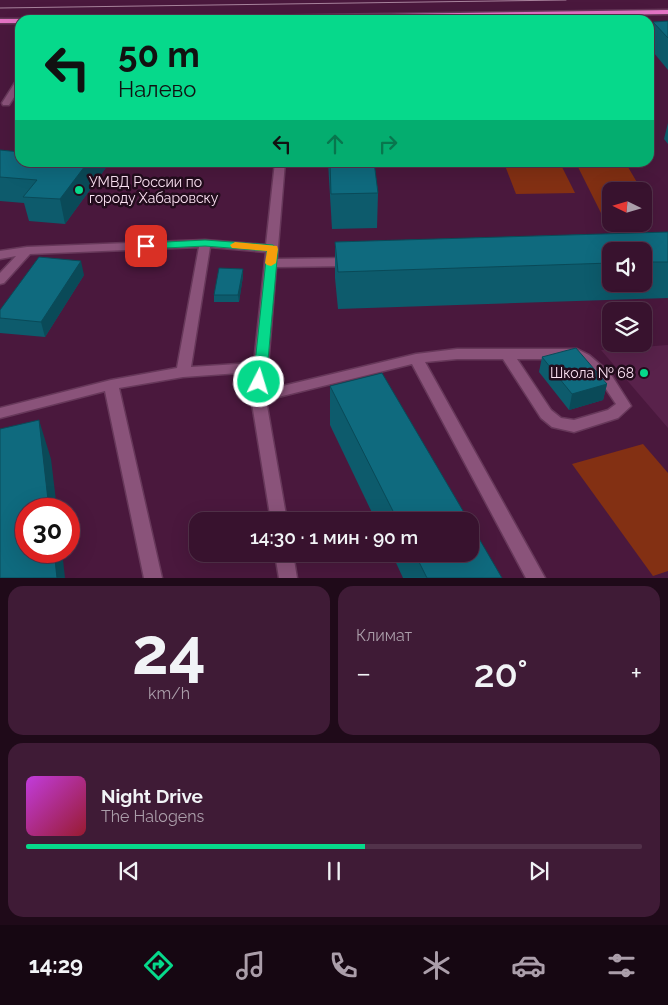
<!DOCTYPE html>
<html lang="ru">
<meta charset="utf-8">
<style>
body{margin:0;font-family:Raleway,sans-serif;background:#3f1b36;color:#f1f3f6;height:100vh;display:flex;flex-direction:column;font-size:19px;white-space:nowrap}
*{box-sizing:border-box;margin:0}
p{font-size:16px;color:#ab9eaa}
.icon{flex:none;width:28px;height:28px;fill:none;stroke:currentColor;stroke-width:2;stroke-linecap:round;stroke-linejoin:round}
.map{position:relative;height:578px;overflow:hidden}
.panel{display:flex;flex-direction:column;gap:8px;padding:8px;background:#1f0a19;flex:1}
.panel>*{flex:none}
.hud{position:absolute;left:15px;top:15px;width:639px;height:152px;border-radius:15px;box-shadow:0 5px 20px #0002,0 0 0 1px #52324a;background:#06d98b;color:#111;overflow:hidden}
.needle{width:32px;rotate:275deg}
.controls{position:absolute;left:602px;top:182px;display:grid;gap:10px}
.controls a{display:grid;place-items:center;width:50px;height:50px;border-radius:10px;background:#38122e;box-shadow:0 5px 20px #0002,0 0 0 1px #52324a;font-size:25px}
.speed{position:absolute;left:15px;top:498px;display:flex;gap:10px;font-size:25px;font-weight:700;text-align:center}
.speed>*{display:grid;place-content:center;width:65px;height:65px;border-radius:50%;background:#38122e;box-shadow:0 5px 20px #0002,0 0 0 1px #52324a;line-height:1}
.speed .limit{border:8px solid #d22;background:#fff;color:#111}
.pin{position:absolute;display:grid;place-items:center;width:42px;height:42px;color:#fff;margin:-21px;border-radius:10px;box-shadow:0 2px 8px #0006}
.me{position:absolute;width:55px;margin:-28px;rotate:5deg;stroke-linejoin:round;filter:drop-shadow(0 0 4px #0008)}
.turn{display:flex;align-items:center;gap:18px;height:105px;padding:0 20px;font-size:22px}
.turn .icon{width:65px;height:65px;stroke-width:2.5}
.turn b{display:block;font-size:35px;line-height:42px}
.lanes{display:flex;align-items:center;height:48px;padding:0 20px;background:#0003;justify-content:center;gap:25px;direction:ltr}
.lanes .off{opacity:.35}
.big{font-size:38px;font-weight:600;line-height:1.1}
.panel .tile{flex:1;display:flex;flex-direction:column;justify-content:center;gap:8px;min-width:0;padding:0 18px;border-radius:15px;background:#3f1b36}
.panel .dial{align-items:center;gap:0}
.dial b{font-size:65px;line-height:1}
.song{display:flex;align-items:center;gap:15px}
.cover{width:60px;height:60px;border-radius:8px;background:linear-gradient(135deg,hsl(290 70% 55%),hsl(350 70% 35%))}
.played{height:5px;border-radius:2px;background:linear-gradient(90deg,#06d98b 55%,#52324a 55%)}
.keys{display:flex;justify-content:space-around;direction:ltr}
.heat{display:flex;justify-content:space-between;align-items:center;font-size:28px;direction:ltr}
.panel .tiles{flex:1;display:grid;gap:8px;grid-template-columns:1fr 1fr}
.tile:last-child{grid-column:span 2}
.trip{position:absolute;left:189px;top:512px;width:290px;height:50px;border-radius:15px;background:#38122e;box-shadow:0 5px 20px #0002,0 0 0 1px #52324a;font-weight:600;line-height:50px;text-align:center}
.dock{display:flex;height:80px;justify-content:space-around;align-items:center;background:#160712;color:#ab9eaa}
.dock .icon{width:35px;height:35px}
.dock .active{color:#06d98b}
.dock b{font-size:22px;color:#f1f3f6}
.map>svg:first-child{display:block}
</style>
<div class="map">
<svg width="668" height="578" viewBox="0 0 668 578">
<rect width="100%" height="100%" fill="#4a183d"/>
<path fill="#59224b" d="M668,345V428L601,350Z"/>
<g fill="#833013">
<path d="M504,163H560L575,193L516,194Z"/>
<path d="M578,167H628L642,191H611V213H601Z"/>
<path d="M643,444L668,473V571L653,576L572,464Z"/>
</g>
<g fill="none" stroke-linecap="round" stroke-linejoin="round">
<defs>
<g id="minor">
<path d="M668,30V34L649,35V31Z"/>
<path d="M16,81H20V88L9,105H3L2,103Z"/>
<path d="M275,162H285L277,259L351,258L357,262L351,266L276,267L266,390L416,354L457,349H577L589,355L610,373L631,406L618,418L574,432L552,427L541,418L503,359H457L425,362L545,578H526L412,364L266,400L287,521H271L251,397L253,372L183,377L119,388L162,578H144L105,391L0,418V408L111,380L177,368L199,247L30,254L4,283L0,284V273L16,256L0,259V251L27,247L205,240L266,245ZM210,247L266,252L254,363L191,367ZM517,359H574L600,380L616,404L608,410L574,420L561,418L551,410Z"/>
<path d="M275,554H293L297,578H279Z"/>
</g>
<g id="major">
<path d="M668,10V14L260,20H102L106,18Z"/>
<path d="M0,19H20L23,20H20V23H0Z"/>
</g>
</defs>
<use href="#minor" stroke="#67385a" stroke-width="3"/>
<use href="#major" stroke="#67385a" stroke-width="3"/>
<use href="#minor" fill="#8a537a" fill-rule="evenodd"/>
<use href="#major" fill="#e373c4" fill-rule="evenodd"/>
<path stroke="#a8839d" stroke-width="1" d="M0,8L566,0"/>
</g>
<g fill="#0d5b6c" fill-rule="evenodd">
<path d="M668,21V70L649,47V42L653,22Z"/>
<path d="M668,123V144L664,139Z"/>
<path d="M0,150L110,162L65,224L29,221L24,203L0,201Z"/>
<path d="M328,162H374L378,193L377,228L332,229Z"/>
<path d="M668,232V298L338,309L335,278V242ZM611,251H644V284H611Z"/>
<path d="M243,269V276L239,302H214V295Z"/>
<path d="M84,275L45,337L0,333V310Z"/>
<path d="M542,357L607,384L603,400L569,410L539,372Z"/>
<path d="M330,386L469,521H376L330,425Z"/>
<path d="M392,554H470L502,578H403Z"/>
</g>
<g fill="#0a4a58">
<path d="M88,162H110L65,224L60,199Z"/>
<path d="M81,261L84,275L45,337L41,322Z"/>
<path d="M243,269V276L239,302L238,295Z"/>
<path d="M607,384L603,400L569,410L572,394Z"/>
<path d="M39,420L51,459L57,509H49Z"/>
<path d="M54,551H62L65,578H57Z"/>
</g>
<g fill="#0f6a7e" stroke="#0a4a58">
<path d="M668,21V38L653,22Z"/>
<path d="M0,150L20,152V162H88L60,199L23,197L37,180L0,177Z"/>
<path d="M330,162H374L378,193L331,194Z"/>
<path d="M668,232V262H644V251H611V263L338,272L335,242Z"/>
<path d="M39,257L81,261L41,322L0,318V310Z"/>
<path d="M219,268L243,269L238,295H214Z"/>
<path d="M576,348L607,384L572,394L542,357Z"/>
<path d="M382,373L469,521H398L330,386Z"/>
<path d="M39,420L49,509H26V551H54L57,578H0V429Z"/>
<path d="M470,523L502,578H427L415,554H470Z"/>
</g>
<path fill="#06d98b" stroke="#048d5a" d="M205,240L273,245L278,249L266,382L264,385H255L253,382L267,251L205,246L146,249L140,246L146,243Z"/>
<path fill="#f59e0b" d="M235,242L277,246L278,249L276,263L271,266L267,265L265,263L267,251L232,248L230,245Z"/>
<g fill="#06d98b" stroke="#230d1d" stroke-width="2">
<circle cx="79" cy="190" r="5"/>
<circle cx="644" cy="373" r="5"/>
</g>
<g text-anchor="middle" stroke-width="5" stroke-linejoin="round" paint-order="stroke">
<g font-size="14" fill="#fde3f4" stroke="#230d1d" text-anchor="start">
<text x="89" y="187">УМВД России по<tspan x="89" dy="16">городу Хабаровску</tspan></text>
<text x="634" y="378" text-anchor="end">Школа № 68</text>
</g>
</g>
</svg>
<div class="controls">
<a><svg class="needle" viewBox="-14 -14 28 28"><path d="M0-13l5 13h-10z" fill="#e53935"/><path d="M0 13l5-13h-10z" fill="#ab9eaa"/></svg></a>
<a><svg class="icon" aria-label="sound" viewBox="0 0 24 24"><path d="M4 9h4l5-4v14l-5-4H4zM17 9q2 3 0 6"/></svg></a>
<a><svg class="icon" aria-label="layers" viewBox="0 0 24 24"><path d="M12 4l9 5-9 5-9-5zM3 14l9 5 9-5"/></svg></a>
</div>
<div class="speed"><div class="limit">30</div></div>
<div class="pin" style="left:146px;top:246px;background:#d93025"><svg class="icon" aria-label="arrive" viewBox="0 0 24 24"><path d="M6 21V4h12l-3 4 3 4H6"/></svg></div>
<svg class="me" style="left:259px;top:382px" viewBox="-20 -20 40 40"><circle r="17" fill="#06d98b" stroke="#fff" stroke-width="3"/><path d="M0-11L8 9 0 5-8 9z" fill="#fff"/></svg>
<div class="trip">14:30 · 1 мин · 90 m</div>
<div class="hud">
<div class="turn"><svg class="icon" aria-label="left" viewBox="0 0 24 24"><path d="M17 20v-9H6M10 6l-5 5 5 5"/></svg><div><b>50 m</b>Налево</div></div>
<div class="lanes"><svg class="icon" aria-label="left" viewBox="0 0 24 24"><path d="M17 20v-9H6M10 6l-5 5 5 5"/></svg><svg class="icon off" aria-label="ahead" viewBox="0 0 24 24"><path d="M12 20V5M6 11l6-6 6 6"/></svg><svg class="icon off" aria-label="right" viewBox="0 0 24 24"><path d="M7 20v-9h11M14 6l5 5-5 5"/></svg></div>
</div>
</div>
<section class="panel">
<div class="tiles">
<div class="tile dial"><b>24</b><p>km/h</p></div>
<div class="tile"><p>Климат</p>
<div class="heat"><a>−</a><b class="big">20°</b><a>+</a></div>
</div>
<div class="tile">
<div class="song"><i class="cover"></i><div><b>Night Drive</b><p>The Halogens</p></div></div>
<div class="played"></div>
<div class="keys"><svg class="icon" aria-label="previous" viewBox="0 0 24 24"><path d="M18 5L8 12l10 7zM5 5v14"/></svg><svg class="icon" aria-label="pause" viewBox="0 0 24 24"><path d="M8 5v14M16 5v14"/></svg><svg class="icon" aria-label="next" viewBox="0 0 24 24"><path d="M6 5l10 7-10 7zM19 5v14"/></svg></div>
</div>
</div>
</section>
<nav class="dock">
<b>14:29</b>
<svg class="icon active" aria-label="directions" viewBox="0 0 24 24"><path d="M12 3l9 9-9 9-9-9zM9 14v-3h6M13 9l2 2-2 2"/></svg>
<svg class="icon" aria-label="music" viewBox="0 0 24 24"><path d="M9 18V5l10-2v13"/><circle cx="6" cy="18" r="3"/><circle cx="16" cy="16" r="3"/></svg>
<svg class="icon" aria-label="phone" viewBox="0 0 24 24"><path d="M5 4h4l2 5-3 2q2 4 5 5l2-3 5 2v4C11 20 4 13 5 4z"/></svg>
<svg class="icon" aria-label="climate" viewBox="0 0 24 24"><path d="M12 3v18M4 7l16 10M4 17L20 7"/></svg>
<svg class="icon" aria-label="car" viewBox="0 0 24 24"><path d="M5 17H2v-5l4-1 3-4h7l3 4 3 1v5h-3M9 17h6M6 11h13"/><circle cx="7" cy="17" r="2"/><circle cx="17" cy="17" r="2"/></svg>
<svg class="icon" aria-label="filters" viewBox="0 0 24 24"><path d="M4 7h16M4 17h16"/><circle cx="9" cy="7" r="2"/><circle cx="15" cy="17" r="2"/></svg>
</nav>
